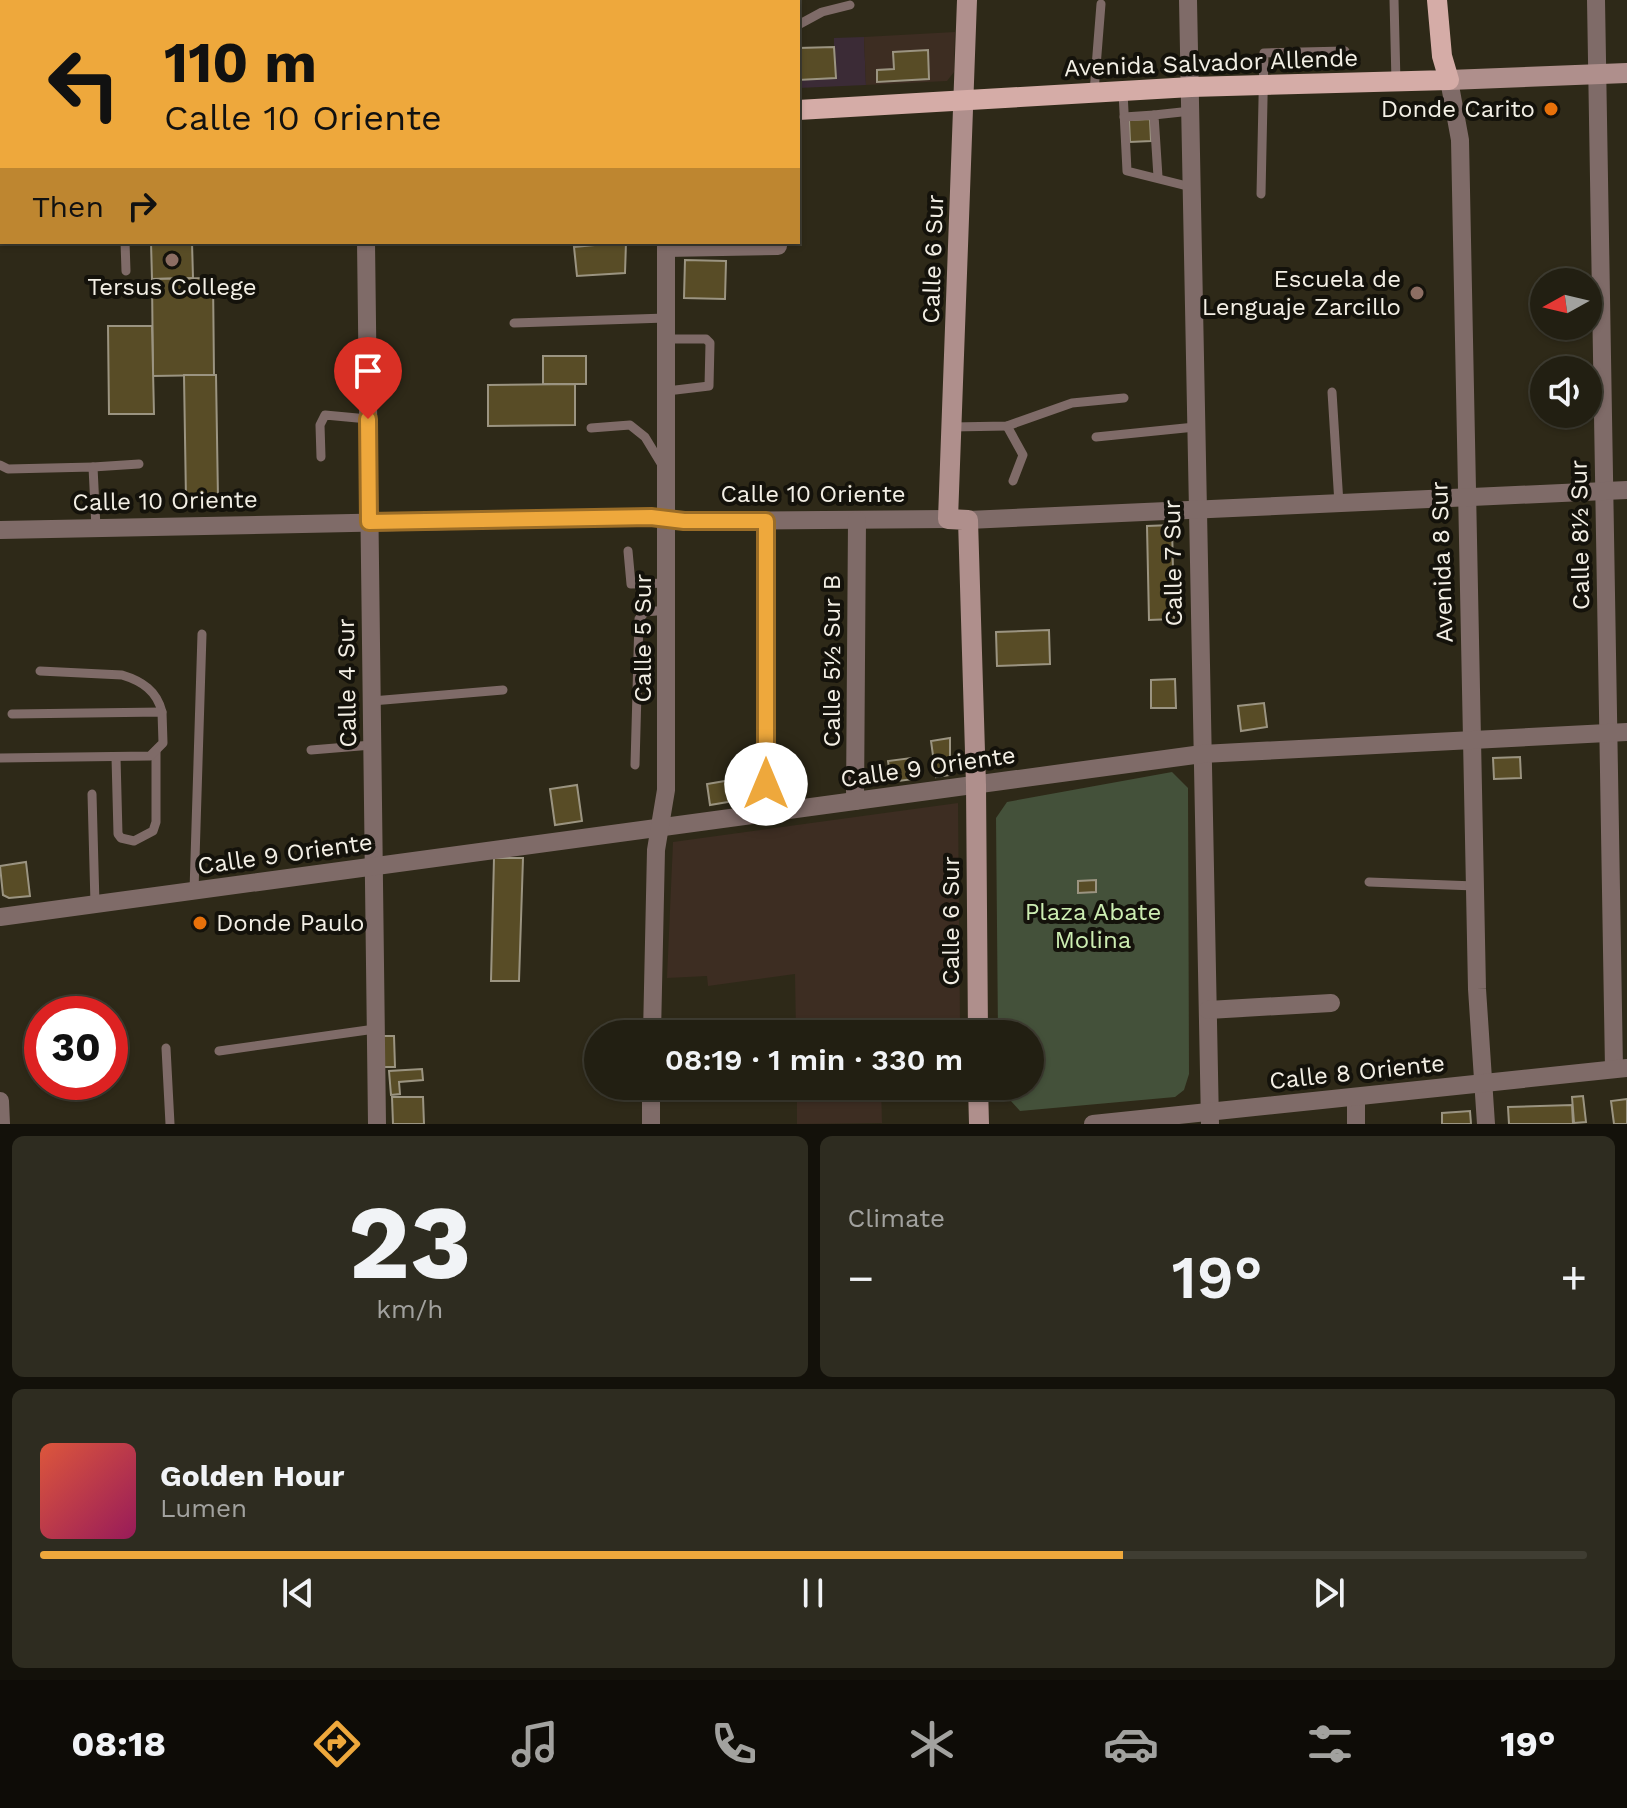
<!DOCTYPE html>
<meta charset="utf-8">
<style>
body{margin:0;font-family:"Work Sans",sans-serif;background:#2e2c20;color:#f1f3f6;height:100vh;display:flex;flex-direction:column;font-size:30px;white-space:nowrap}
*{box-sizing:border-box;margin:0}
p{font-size:26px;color:#a2a29f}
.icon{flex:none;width:44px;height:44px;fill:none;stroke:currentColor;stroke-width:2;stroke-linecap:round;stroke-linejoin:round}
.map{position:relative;height:1124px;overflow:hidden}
.drawer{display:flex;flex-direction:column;gap:12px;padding:12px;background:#13110a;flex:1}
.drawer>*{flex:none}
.guide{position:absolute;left:0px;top:0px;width:800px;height:244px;box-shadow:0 2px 6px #0004,0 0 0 2px #3f3d32;background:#eea83c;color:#111;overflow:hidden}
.needle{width:52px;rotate:262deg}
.tools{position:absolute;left:1530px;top:268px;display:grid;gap:16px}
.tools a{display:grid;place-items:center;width:72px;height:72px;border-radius:50%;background:#221f12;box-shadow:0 2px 6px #0004,0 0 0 2px #3f3d32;font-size:40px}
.speed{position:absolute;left:24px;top:996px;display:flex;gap:16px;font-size:40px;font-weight:700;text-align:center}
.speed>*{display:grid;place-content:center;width:104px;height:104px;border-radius:50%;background:#221f12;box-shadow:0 2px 6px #0004,0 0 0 2px #3f3d32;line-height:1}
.speed .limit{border:12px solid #d22;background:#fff;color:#111}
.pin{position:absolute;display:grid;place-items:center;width:68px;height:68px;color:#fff;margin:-82px -34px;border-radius:50% 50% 50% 0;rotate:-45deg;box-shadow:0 0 8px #0007}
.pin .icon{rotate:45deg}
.me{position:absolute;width:88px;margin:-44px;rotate:0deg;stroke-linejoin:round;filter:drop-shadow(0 0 6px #0008)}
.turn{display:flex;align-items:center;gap:28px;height:168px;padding:0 32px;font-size:36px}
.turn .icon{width:104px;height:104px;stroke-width:2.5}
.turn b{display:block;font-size:56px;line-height:68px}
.then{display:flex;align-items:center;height:76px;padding:0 32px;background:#0003;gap:16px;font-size:30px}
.big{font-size:60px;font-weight:600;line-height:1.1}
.drawer .widget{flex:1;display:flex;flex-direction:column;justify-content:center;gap:12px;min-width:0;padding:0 28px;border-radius:12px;background:#2e2c20}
.drawer .dial{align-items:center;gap:0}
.dial b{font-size:104px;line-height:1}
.song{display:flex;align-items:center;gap:24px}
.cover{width:96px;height:96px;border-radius:12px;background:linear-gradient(135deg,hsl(10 70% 55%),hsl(330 70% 35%))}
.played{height:8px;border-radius:4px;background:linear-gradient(90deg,#eea83c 70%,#3f3d32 70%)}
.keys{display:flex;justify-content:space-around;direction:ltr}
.heat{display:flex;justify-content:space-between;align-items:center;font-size:44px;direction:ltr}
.drawer .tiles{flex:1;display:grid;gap:12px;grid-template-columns:1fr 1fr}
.widget:last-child{grid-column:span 2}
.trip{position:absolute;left:584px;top:1020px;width:460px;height:80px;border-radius:40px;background:#221f12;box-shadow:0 2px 6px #0004,0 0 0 2px #3f3d32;font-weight:600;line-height:80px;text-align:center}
.tabs{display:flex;height:128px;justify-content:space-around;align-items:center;background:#0e0c07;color:#a2a29f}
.tabs .icon{width:56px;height:56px}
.tabs .active{color:#eea83c}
.tabs b{font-size:36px;color:#f1f3f6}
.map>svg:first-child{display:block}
</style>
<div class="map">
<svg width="1627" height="1124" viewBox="0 0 1627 1124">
<rect width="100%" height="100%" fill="#2e2918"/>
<path fill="#3b2b36" d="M864,37L866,85L798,88V48L834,47V38Z"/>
<g fill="#3d2d22">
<path d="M955,32L954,72L947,81L866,85L864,37Z"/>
<path d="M958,803L960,1022L880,1021V1034H796L795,974L708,986L707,976L667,978L673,842Z"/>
<path d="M797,1086H881L882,1123L797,1124Z"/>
</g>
<path fill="#44513a" d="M1172,772L1188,788L1189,1074L1184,1090L1175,1097L1020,1111L999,1088L1030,1086V1034H998L996,818L1007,802Z"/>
<g fill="#584c26" stroke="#9b9481" stroke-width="2">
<path d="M697,0H780L769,2Z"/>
<path d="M834,47L836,78L798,80V48Z"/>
<path d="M928,50L929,79L877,82V70L894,69L893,52Z"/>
<path d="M1150,119L1151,141L1130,142L1129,120Z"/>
<path d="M151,242H192L193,278L152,279Z"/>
<path d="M626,242L625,273L577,276L574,247Z"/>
<path d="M685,260L726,261L725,299L684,298Z"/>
<path d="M213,278L214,375L153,376L152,279Z"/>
<path d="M108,326H152L154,414H109Z"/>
<rect x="543" y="356" width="43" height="28"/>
<path d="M184,375H216L218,499L186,500Z"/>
<path d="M575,384V425L488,426V385Z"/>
<path d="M1172,525L1174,619L1149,620L1147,526Z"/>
<path d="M1049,630L1050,664L997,666L996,632Z"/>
<path d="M1175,679L1176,708H1151V680Z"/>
<path d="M1264,703L1267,727L1241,731L1238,706Z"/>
<path d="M950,738V775L936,777L931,741Z"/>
<path d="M1520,757L1521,778L1494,779L1493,758Z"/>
<path d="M911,758L914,779L891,782L888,761Z"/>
<path d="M731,780L734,801L710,805L707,784Z"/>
<path d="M577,785L582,821L555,825L550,789Z"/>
<path d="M494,858H523L519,981H491Z"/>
<path d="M26,862L30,896L9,898L3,895L0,866Z"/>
<path d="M1096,880V892L1078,893V881Z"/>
<path d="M383,1036H394L395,1067H383Z"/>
<path d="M422,1069L423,1080L399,1082L400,1094L391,1095L389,1071Z"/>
<path d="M1583,1096L1586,1122L1574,1123L1572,1097Z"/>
<path d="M392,1097H423L424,1124H393Z"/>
<path d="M1627,1099V1124H1614L1611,1101Z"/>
<path d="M1572,1105L1573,1124H1509L1508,1107Z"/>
<path d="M1470,1111L1471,1124H1442V1113Z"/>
</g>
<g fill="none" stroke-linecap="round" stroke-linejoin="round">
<g stroke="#7f6b68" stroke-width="9">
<path d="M522,0L526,2"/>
<path d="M612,0L613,2"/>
<path d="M1394,0L1396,82"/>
<path d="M798,25L822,12L850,5"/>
<path d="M1094,92L1101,4"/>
<path d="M1123,92L1127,171L1191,187"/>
<path d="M1124,117L1154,115"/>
<path d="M1158,177L1154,115L1191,111"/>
<path d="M1261,194L1264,53L1345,51"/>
<path d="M125,242L126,271"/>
<path d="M514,323L666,318"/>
<path d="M667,339H706L710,343L709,386L667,391"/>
<path d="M1332,392L1339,504"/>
<path d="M1007,426L1023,455L1013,481"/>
<path d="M952,427L1007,426L1072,403L1124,398"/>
<path d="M591,428L630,425L645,437L662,465"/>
<path d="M1096,437L1195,427"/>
<path d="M321,457L320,425L325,415L368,419"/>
<path d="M0,465L8,469L93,467L96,528"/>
<path d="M93,467L139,464"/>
<path d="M628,551L631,584L668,583"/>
<path d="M40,671L122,675C142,681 157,691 162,712"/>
<path d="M372,701L503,690"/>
<path d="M311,750L372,745"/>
<path d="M116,757L118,834L121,838L134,841L153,831L156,822V751"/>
<path d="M0,758L150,756L163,743L162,712L12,714"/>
<path d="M635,765L639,619L645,612L668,610"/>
<path d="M92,794L95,904"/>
<path d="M1369,882L1475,886"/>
<path d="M194,891L202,634"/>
<path d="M166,1048L170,1124"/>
<path d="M219,1051L375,1029"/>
</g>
<g stroke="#7f6b68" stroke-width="18">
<path d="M1188,0L1210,1124"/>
<path d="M1596,0L1614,1069"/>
<path d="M1449,80L1460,140L1477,989L1486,1124"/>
<path d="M366,242L377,1124"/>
<path d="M666,248L778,246"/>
<path d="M968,520L1627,490"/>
<path d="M0,530L651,517L684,521L948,519"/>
<path d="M855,801L857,520"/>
<path d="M766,813V521"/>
<path d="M0,917L1202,754L1627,732"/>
<path d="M1208,1010L1331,1003"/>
<path d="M652,1034L656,850L666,790V242"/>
<path d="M1356,1097V1124"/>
<path d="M0,1101L1,1124"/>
<path d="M651,1124V1086"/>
<path d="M1093,1124L1627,1068"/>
</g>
<g stroke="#af8f8c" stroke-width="20">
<path d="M967,0L948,519L968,520L976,785L978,1034"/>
<path d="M1449,80L1627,73"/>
<path d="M978,1086L979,1124"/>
</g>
<g stroke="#d5aca7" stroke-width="20">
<path d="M798,110L1191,87L1449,80L1442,56L1437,0"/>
<path d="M0,152H2"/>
</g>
</g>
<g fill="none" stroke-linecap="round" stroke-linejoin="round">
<defs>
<path id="route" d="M368,419L369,522L651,517L684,521H766V784"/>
</defs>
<use href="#route" stroke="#9b6d27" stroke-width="20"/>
<use href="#route" stroke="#eea83c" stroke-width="14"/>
</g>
<g fill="#e8710a" stroke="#14120b" stroke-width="3">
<circle cx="1551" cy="109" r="8"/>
<circle cx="200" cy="923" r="8"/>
</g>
<g fill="#8d6e63" stroke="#14120b" stroke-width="3">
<circle cx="172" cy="260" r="8"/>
<circle cx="1417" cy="293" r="8"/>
</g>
<g text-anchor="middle" stroke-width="8" stroke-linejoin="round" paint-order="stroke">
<g font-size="24" fill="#f3efe5" stroke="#14120b">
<text transform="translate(1211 63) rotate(-2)" y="8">Avenida Salvador Allende</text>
<text transform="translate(933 259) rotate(-88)" y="8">Calle 6 Sur</text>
<text x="813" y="502">Calle 10 Oriente</text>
<text transform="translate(165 501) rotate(-1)" y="8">Calle 10 Oriente</text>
<text transform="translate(1580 535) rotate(-91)" y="8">Calle 8½ Sur</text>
<text transform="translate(1442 562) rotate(-92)" y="8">Avenida 8 Sur</text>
<text transform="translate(1173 563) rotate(-91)" y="8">Calle 7 Sur</text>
<text transform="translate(643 638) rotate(-90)" y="8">Calle 5 Sur</text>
<text transform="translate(832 661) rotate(-90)" y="8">Calle 5½ Sur B</text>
<text transform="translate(347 683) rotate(-91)" y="8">Calle 4 Sur</text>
<text transform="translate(928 767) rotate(-8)" y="8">Calle 9 Oriente</text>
<text transform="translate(285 854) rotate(-8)" y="8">Calle 9 Oriente</text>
<text transform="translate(951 921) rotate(-90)" y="8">Calle 6 Sur</text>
<text transform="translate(1357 1072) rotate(-6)" y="8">Calle 8 Oriente</text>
</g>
<g font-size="24" fill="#f3efe5" stroke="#14120b" text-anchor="end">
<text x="1535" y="117">Donde Carito</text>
<text x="1401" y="287">Escuela de<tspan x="1401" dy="28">Lenguaje Zarcillo</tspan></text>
<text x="172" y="295" text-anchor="middle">Tersus College</text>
<text x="216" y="931" text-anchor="start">Donde Paulo</text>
</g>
<g font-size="24" fill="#cdeeb2" stroke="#14120b">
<text x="1093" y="920">Plaza Abate<tspan x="1093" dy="28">Molina</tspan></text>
</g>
</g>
</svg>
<div class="tools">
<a><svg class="needle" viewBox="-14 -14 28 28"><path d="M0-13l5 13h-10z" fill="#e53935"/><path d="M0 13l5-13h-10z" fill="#a2a29f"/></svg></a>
<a><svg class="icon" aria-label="sound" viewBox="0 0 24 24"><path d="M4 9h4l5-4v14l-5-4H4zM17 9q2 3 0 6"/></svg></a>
</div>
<div class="speed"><div class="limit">30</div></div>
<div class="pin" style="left:368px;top:419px;background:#d93025"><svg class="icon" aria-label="arrive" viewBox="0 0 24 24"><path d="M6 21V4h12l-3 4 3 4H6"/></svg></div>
<svg class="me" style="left:766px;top:784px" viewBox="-20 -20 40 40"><circle r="19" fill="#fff"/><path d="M0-13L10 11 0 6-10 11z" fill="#eea83c"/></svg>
<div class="trip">08:19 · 1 min · 330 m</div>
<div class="guide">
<div class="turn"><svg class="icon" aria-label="left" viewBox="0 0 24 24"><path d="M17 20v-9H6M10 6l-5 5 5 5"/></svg><div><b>110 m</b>Calle 10 Oriente</div></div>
<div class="then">Then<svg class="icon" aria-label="right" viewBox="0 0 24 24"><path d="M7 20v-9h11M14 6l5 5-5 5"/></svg></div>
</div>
</div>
<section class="drawer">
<div class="tiles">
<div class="widget dial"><b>23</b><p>km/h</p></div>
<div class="widget"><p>Climate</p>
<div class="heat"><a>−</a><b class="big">19°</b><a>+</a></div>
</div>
<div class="widget">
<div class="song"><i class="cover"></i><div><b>Golden Hour</b><p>Lumen</p></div></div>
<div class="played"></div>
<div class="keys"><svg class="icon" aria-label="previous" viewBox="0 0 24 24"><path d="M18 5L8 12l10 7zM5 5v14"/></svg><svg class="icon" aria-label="pause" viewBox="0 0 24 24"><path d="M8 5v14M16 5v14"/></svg><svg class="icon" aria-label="next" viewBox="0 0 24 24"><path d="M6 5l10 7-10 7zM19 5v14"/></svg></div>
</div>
</div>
</section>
<nav class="tabs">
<b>08:18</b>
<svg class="icon active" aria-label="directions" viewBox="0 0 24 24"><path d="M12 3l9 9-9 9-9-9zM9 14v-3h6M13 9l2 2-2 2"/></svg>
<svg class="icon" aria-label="music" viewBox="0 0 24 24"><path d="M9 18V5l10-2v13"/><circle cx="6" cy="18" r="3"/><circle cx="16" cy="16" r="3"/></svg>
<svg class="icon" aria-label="phone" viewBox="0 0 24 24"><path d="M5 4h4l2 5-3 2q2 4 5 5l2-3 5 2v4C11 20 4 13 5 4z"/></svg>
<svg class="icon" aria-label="climate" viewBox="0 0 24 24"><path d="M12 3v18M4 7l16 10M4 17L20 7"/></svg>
<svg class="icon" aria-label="car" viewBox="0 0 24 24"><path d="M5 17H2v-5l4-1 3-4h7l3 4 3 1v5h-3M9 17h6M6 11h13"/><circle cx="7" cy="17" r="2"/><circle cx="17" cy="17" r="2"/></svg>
<svg class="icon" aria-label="filters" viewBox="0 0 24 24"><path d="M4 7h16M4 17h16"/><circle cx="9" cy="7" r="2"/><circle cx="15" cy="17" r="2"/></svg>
<b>19°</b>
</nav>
